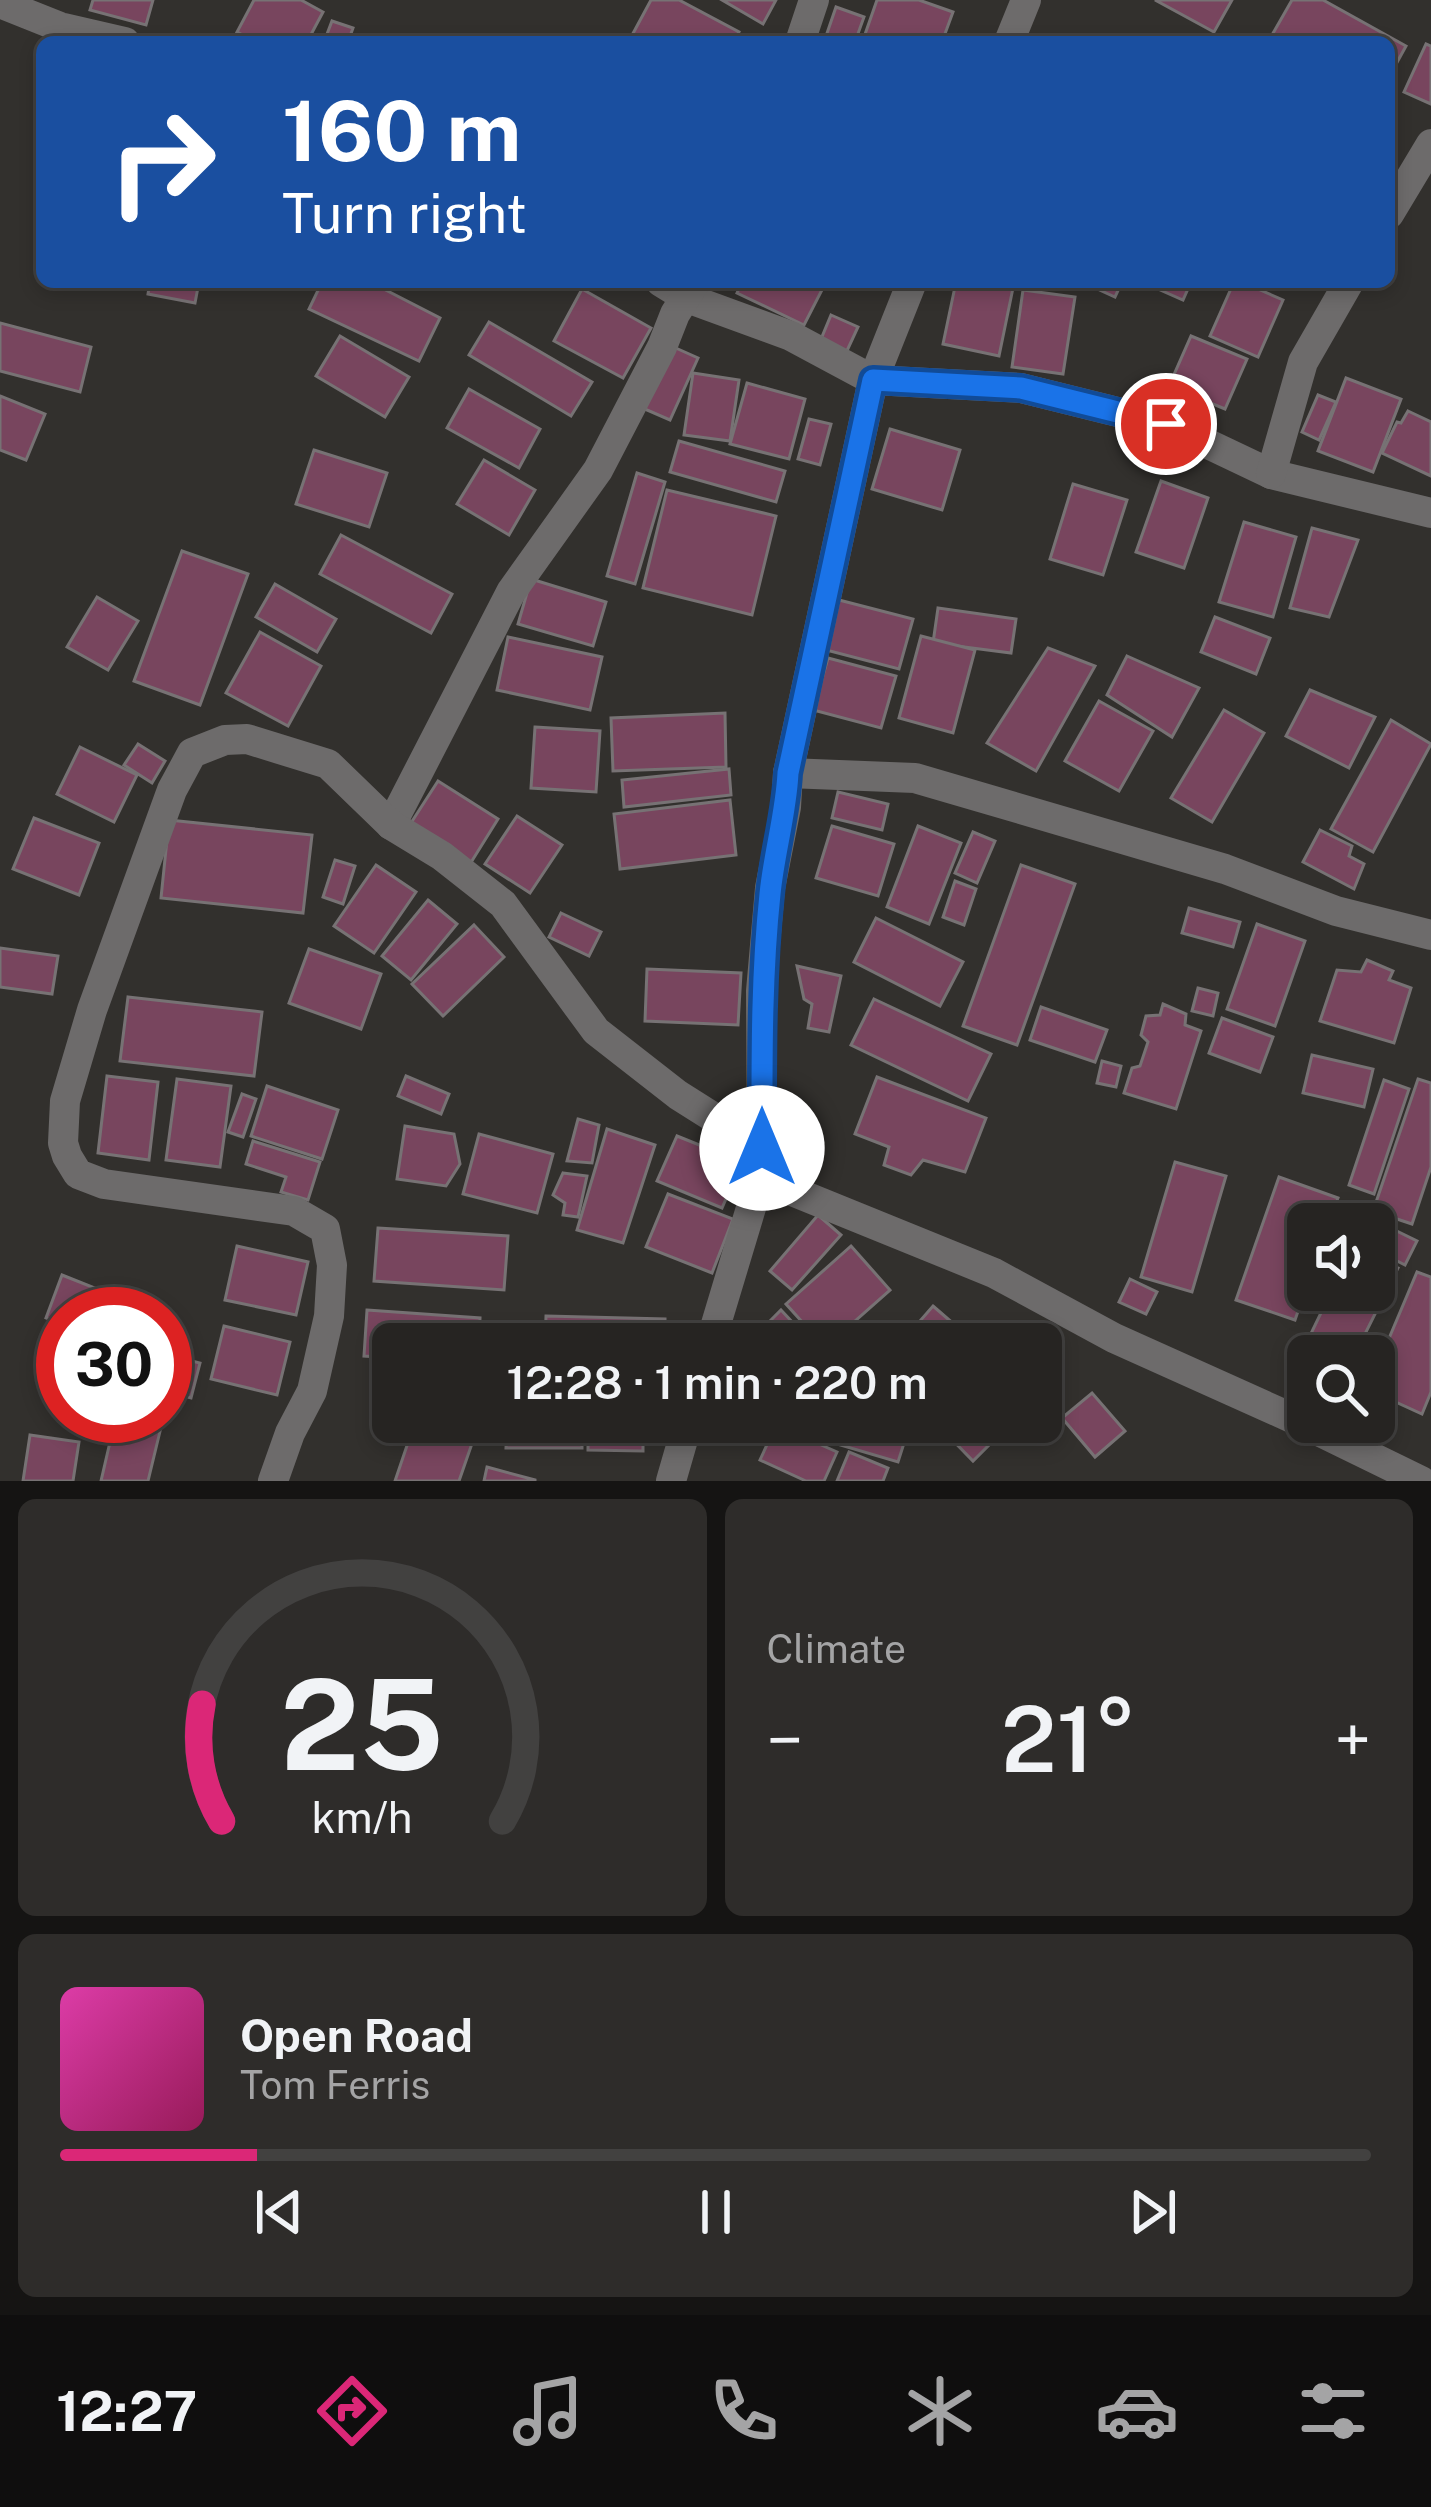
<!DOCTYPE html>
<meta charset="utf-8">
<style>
body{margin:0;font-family:"Public Sans",sans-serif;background:#2e2c2a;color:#f1f3f6;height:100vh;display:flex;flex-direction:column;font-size:45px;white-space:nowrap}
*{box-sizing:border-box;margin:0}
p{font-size:39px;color:#a4a4a5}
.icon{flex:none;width:66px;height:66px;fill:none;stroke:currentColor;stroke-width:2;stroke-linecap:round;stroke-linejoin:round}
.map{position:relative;height:1481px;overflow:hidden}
.drawer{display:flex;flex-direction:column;gap:18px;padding:18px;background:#151413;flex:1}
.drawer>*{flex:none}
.top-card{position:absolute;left:36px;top:36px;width:1359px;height:252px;border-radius:18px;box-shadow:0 6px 18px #0003,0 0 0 3px #424140;background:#1a4fa0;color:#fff;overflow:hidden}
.controls{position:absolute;left:1287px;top:1203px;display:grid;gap:24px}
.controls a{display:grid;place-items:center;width:108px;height:108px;border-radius:18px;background:#262422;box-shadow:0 6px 18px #0003,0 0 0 3px #424140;font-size:60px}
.speed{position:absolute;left:36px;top:1287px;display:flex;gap:24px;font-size:60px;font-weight:700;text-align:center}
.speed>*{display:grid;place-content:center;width:156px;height:156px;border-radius:50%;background:#262422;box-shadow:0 6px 18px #0003,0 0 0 3px #424140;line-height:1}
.speed .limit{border:18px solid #d22;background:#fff;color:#111}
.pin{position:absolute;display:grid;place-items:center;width:102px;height:102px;color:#fff;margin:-51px;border:6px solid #fff;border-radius:50%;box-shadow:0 3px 12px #0007}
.me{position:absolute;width:132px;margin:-66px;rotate:0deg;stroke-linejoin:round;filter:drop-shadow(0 0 9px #0008)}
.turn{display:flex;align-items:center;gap:42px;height:252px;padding:0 48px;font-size:54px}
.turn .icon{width:156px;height:156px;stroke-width:2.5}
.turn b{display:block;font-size:84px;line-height:102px}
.big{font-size:90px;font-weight:600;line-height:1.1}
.drawer .card{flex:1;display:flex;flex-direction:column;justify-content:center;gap:18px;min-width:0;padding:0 42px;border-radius:18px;background:#2e2c2a}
.drawer .dial{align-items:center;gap:0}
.dial svg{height:312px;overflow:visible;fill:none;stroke:#424140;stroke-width:7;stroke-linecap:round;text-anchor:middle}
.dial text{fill:#f1f3f6;stroke:none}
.song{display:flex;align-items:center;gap:36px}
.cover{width:144px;height:144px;border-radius:18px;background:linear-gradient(135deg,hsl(320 70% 55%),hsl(330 70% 35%))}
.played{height:12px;border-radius:6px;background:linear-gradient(90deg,#db2777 15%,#424140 15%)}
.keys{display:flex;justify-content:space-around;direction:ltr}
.heat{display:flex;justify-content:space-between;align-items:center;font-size:66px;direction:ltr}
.drawer .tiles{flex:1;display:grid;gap:18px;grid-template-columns:1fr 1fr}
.card:last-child{grid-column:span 2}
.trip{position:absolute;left:372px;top:1323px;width:690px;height:120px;border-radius:18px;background:#262422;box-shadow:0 6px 18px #0003,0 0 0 3px #424140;font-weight:600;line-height:120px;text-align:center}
.tab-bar{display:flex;height:192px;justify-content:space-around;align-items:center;background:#0f0e0e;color:#a4a4a5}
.tab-bar .icon{width:84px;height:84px}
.tab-bar .active{color:#db2777}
.tab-bar b{font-size:54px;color:#f1f3f6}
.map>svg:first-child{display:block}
</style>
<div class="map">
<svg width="1431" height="1481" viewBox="0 0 1431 1481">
<rect width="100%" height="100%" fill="#32302d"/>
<g fill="#78455e" stroke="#777274" stroke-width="3">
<path d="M93,0H153L146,25L90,10Z"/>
<path d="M254,0H301L323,12L307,42H256L237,32Z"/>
<path d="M651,0H679L739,32L734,42H635L630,39Z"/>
<path d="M722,0H776L763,24Z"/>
<path d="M877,0H919L953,12L942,42H870L863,40Z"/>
<path d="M1155,0H1232L1214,32Z"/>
<path d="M1292,0H1323L1406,46L1389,77V42H1285L1272,35Z"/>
<path d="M836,7L864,17L855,42H824Z"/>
<path d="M332,21L353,28L348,42H324Z"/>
<path d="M1426,44L1431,46V104L1404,92Z"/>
<path d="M150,282H199L195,303L148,294Z"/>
<path d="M322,282H370L440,318L419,361L309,309Z"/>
<path d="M742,282H826L804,325L737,293Z"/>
<path d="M956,282H985L1013,288L999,356L943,344Z"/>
<path d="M1082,282H1122L1115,297Z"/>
<path d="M1142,282H1191L1183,300Z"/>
<path d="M1234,282H1242L1283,300L1258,357L1210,336Z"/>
<path d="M582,289L651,328L623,378L554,341Z"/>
<path d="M1023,290L1075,297L1063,374L1012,367Z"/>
<path d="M831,315L858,327L845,355L819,344Z"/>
<path d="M489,322L592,382L571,416L469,355Z"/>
<path d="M0,323L91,347L80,392L0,371Z"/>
<path d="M340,336L409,377L385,417L316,376Z"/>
<path d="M1191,336L1247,359L1225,409L1169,386Z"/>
<path d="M669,345L698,358L670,420L640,407Z"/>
<path d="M693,373L739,380L730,441L684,435Z"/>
<path d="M1346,378L1401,399L1373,472L1318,451Z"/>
<path d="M747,383L805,399L789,459L730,444Z"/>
<path d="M469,389L540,429L519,468L447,428Z"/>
<path d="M1318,395L1336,402L1319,440L1302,432Z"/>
<path d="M0,396L45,414L26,460L0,450Z"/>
<path d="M1408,411L1431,422V476L1382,453L1397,422L1401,423Z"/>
<path d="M809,419L831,424L820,465L798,459Z"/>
<path d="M890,429L960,450L942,510L872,489Z"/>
<path d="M679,441L785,471L776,502L670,472Z"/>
<path d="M314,450L387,473L369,527L296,504Z"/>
<path d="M484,460L535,490L509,535L457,504Z"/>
<path d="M637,473L665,482L635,584L607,576Z"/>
<path d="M1161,481L1208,498L1184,568L1136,552Z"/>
<path d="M1073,484L1127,500L1103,575L1050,559Z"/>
<path d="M667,490L776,516L752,615L643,588Z"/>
<path d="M1244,522L1296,537L1273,617L1219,602Z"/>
<path d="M1312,528L1358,540L1329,617L1290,608Z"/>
<path d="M341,535L452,594L431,633L320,574Z"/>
<path d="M182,551L248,574L200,705L134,681Z"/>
<path d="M531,579L606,602L593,646L518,624Z"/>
<path d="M275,584L336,619L317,652L256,617Z"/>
<path d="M97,597L138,621L108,670L67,647Z"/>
<path d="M839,600L913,619L899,669L826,650Z"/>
<path d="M938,608L1016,619L1011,653L933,643Z"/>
<path d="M1215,617L1270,638L1256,674L1201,652Z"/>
<path d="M260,632L321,666L288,726L226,693Z"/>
<path d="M921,636L975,650L953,733L899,718Z"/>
<path d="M508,637L602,657L590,710L497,690Z"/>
<path d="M1048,648L1095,666L1036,771L987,743Z"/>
<path d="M1127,656L1199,688L1172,737L1107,695Z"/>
<path d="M828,658L896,676L881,728L813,710Z"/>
<path d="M1310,690L1375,717L1349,768L1286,736Z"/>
<path d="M1099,701L1153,731L1119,791L1065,761Z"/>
<path d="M1224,710L1264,733L1212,822L1171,798Z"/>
<path d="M725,713L726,767L613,771L611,718Z"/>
<path d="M1391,720L1431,744L1373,852L1331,829Z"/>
<path d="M535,727L600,731L596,792L531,788Z"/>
<path d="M138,744L165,761L152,783L124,765Z"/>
<path d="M80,747L137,775L114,822L57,794Z"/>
<path d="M729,769L731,795L624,807L622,780Z"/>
<path d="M438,781L498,819L470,864L409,826Z"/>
<path d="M838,792L888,804L882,830L832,818Z"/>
<path d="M730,800L736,855L620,869L614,814Z"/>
<path d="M517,816L562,845L530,893L485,864Z"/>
<path d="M34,818L99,843L79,895L13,869Z"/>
<path d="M169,820L312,835L303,913L161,898Z"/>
<path d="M832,826L894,844L878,896L816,878Z"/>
<path d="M918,826L961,843L929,924L887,907Z"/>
<path d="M1320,830L1352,846L1349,856L1364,864L1354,889L1303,862Z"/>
<path d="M973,832L995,841L977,883L955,873Z"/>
<path d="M335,860L355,866L343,904L323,897Z"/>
<path d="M376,865L416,892L374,953L334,926Z"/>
<path d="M1021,865L1075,884L1017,1045L963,1026Z"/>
<path d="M955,881L976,889L964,925L943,917Z"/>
<path d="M428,900L457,924L411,980L382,956Z"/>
<path d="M1189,908L1240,922L1233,947L1182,933Z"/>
<path d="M561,913L601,932L589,956L549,937Z"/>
<path d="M876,918L963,962L940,1006L854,962Z"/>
<path d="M1257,924L1305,941L1275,1026L1227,1009Z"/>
<path d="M474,925L504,957L443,1016L412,984Z"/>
<path d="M0,948L58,956L52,994L0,987Z"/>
<path d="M309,949L381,974L361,1029L289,1003Z"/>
<path d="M1367,960L1393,971L1389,980L1411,988L1394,1043L1320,1021L1337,970L1361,972Z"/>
<path d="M797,966L841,976L829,1032L808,1028L812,1004L804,999Z"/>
<path d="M647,969L741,973L738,1025L645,1021Z"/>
<path d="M1198,988L1218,993L1213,1016L1192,1011Z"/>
<path d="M128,997L262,1012L254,1076L120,1061Z"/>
<path d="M874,999L991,1054L968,1101L851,1045Z"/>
<path d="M1163,1004L1186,1014L1185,1025L1201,1031L1176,1109L1124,1093L1132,1068L1140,1066L1148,1042L1141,1035L1146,1016L1160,1015Z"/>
<path d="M1041,1007L1107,1030L1095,1062L1030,1040Z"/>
<path d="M1222,1018L1273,1037L1260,1072L1209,1053Z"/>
<path d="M1312,1055L1373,1069L1364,1107L1303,1093Z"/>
<path d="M1102,1061L1121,1066L1116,1087L1097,1083Z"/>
<path d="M107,1076L158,1082L149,1160L98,1153Z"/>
<path d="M406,1076L449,1094L441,1114L398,1096Z"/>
<path d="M877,1077L986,1118L965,1172L923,1160L911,1175L884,1165L889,1147L855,1134Z"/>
<path d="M177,1079L231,1086L220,1167L166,1160Z"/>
<path d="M1418,1079L1431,1083V1167L1412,1224L1373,1211Z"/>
<path d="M1384,1080L1409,1089L1374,1194L1349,1185Z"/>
<path d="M267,1086L338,1110L322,1159L251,1136Z"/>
<path d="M242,1094L256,1099L243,1137L228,1132Z"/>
<path d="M578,1119L599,1125L592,1163L567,1161Z"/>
<path d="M405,1126L454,1134L460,1164L446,1186L397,1179Z"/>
<path d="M607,1129L655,1145L623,1243L577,1230Z"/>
<path d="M479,1134L553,1154L537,1213L463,1194Z"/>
<path d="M677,1136L742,1162L722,1208L657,1181Z"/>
<path d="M253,1141L320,1162L308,1200L281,1192L286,1177L246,1164Z"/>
<path d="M1175,1162L1226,1176L1192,1292L1141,1277Z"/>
<path d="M563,1173L587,1176L578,1217L563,1215L565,1203L553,1195Z"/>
<path d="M1279,1177L1338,1198L1328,1224H1308V1282L1295,1320L1236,1300Z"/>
<path d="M668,1194L733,1219L712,1273L646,1247Z"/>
<path d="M818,1215L841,1235L792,1290L770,1271Z"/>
<path d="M1366,1216L1417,1241L1405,1265L1374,1249V1224H1362Z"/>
<path d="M378,1228L508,1236L504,1290L374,1281Z"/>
<path d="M237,1246L308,1262L296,1315L225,1300Z"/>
<path d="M851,1246L890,1290L829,1344H822L786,1304Z"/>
<path d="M1374,1257L1398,1268L1354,1356H1321L1304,1348L1332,1290H1374Z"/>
<path d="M1417,1272L1431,1277V1392L1422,1414L1374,1392V1374Z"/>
<path d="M62,1275L110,1294L102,1314H63V1325L46,1318Z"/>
<path d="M1130,1279L1157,1292L1146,1314L1119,1302Z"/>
<path d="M933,1306L977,1344H900Z"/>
<path d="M367,1310L480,1318L479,1344H393V1358L364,1356Z"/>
<path d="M781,1310L811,1342L809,1344H789L769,1322Z"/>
<path d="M546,1316L665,1319V1344H545Z"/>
<path d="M224,1326L290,1342L277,1395L211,1379Z"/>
<path d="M165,1354L200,1363L191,1398L165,1391Z"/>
<path d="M1041,1361L1057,1378L1041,1394Z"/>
<path d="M1092,1393L1125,1431L1095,1457L1062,1418Z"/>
<path d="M116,1416L163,1419L148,1481H101Z"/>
<path d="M415,1422H446L476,1432L459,1481H395Z"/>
<path d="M507,1422H582V1448H506Z"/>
<path d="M588,1422H643V1451L588,1450Z"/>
<path d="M844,1422L905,1440L898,1462L837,1444Z"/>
<path d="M935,1422H1012L973,1461Z"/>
<path d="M776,1425L837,1452L824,1481H806L760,1460Z"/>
<path d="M30,1435L79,1442L73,1481H23Z"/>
<path d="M849,1452L888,1468L883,1481H837Z"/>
<path d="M487,1467L535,1480V1481H484Z"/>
</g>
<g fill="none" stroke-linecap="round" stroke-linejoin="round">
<g stroke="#6d6b6b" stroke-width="30">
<path d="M0,3L60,27L125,42"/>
<path d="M800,42L814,0"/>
<path d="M1009,42L1026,0"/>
<path d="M1389,214L1431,144"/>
<path d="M661,282L687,298L791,336L873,380L1021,388L1166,424L1271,474L1431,513"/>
<path d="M1271,474L1303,362L1349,282"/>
<path d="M788,773L915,778L1225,869L1336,911L1431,935"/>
<path d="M391,825L511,592L598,470L662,347L675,314L695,282"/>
<path d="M760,1178L994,1273L1114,1338L1292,1418L1421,1481"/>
<path d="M710,1344L760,1178L762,1148L761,991L770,888L786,807L788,773L873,380L912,282"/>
<path d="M273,1481L290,1433L312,1391L329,1316L332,1265L325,1229L294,1211L104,1184L78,1174L67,1156L63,1143L65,1101L92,1010L172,790L192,753L225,740L247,739L328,764L391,825L442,856L503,904L596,1031L678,1095L762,1148"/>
<path d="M671,1481L688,1422"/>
</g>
</g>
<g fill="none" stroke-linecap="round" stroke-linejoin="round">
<defs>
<path id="route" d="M762,1148C762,1063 761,979 770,894C774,853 786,814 788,773L873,380L1021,388L1166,424"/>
</defs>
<use href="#route" stroke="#114b97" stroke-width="30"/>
<use href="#route" stroke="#1a73e8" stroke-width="21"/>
</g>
</svg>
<div class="controls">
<a><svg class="icon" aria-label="sound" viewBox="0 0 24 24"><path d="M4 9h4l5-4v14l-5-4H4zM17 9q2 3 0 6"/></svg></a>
<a><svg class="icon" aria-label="search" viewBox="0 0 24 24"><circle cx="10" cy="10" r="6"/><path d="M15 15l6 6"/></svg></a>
</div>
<div class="speed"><div class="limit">30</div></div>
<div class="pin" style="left:1166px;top:424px;background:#d93025"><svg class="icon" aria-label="arrive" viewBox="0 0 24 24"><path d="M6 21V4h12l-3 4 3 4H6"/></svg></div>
<svg class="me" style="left:762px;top:1148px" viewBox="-20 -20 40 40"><circle r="19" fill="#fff"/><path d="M0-13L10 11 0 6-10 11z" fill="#1a73e8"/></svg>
<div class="trip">12:28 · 1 min · 220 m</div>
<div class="top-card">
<div class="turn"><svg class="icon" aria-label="right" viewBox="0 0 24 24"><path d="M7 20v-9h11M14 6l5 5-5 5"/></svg><div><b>160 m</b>Turn right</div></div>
</div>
</div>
<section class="drawer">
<div class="tiles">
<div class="card dial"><svg viewBox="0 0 100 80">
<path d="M14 69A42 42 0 1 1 86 69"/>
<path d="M14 69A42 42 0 0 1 9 39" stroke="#db2777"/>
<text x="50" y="56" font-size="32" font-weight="700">25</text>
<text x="50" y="72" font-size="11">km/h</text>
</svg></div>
<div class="card"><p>Climate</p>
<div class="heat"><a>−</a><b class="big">21°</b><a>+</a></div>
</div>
<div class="card">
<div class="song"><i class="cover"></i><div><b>Open Road</b><p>Tom Ferris</p></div></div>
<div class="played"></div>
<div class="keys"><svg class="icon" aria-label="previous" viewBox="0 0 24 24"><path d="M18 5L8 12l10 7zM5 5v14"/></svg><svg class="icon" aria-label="pause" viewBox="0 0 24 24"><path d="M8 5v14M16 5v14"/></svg><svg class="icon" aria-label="next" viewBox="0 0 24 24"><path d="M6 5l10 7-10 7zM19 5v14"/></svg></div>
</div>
</div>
</section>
<nav class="tab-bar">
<b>12:27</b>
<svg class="icon active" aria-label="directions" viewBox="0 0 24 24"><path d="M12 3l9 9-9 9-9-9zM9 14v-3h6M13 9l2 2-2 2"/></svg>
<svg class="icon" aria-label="music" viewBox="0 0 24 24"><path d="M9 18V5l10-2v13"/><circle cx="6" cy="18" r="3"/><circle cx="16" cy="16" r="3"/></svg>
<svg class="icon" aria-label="phone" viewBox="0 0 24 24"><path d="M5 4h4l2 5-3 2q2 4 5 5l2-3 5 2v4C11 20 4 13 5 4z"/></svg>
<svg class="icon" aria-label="climate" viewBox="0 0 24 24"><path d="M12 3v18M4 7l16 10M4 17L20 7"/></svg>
<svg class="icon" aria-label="car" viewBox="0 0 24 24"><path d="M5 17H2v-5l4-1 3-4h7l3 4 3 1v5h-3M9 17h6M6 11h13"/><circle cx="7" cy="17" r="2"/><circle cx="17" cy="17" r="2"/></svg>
<svg class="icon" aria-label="filters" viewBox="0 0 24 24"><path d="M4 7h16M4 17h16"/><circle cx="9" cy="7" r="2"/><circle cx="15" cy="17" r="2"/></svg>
</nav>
